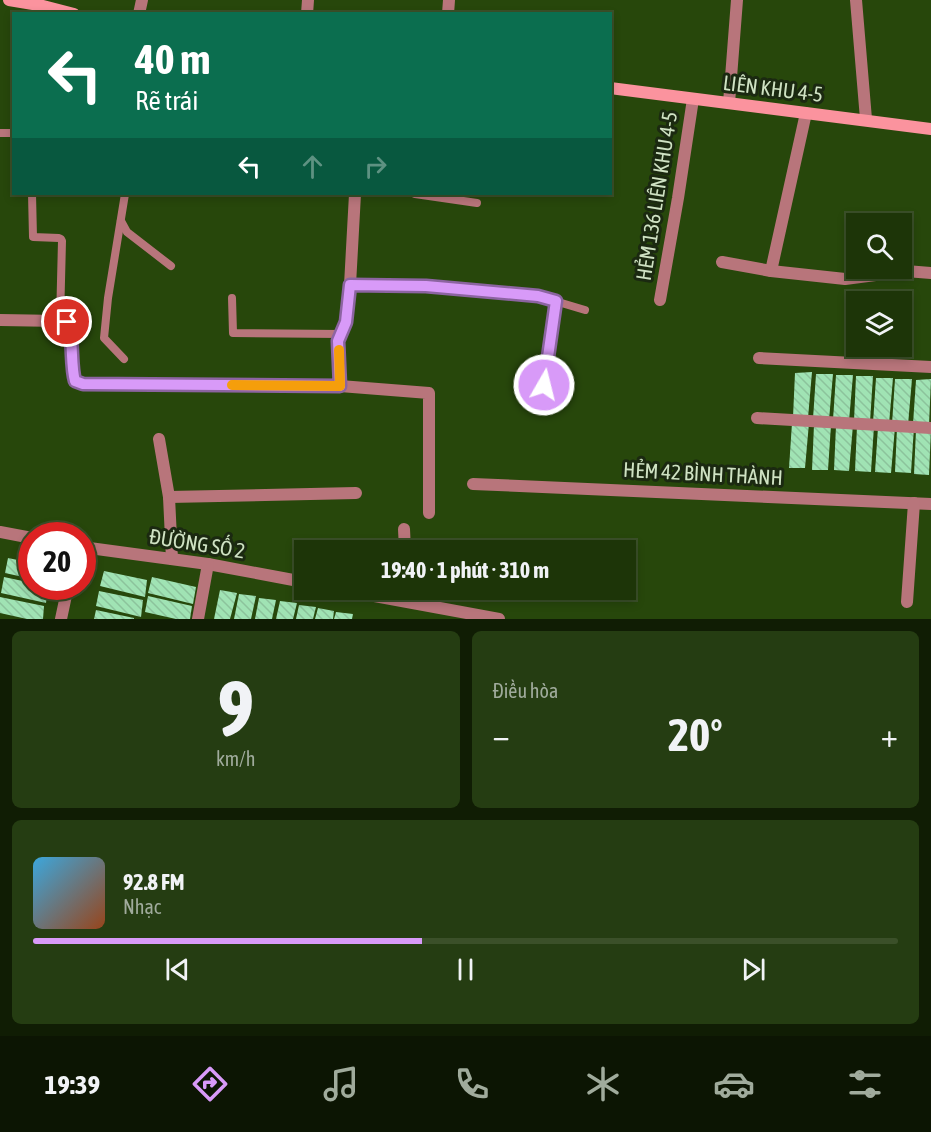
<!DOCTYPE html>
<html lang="vi">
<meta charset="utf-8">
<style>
body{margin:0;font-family:"Asap Condensed",sans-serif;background:#253d12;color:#f1f3f6;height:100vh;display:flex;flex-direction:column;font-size:22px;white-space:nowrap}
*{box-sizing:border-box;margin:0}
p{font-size:20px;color:#a0ab9c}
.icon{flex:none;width:33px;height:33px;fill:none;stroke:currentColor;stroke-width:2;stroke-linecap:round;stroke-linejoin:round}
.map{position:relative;height:619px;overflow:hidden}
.sheet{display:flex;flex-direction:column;gap:12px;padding:12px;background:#101d04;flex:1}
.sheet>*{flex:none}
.banner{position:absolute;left:12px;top:12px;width:600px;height:183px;border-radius:0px;box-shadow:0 3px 9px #0003,0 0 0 2px #3b5029;background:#0b6e4f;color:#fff;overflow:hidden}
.buttons{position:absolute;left:846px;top:213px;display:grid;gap:12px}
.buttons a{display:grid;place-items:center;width:66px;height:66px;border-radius:0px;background:#1d3508;box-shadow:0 3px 9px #0003,0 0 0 2px #3b5029;font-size:30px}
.speed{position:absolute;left:18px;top:522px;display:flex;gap:12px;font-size:30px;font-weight:700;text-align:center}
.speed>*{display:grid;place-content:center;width:78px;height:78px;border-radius:50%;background:#1d3508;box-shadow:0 3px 9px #0003,0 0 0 2px #3b5029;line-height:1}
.speed .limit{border:9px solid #d22;background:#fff;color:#111}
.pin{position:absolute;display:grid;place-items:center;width:51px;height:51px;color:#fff;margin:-26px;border:3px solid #fff;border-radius:50%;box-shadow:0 2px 6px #0007}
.me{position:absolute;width:66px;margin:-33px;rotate:8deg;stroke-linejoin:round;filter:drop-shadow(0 0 4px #0008)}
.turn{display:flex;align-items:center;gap:21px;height:126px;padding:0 24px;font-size:27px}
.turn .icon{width:78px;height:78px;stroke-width:2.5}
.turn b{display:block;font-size:42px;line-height:51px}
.lanes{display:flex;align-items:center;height:57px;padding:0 24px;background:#0003;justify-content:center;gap:30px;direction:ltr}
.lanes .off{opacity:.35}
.big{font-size:45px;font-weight:700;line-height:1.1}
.sheet .widget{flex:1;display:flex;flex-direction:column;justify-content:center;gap:9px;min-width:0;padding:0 21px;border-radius:9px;background:#253d12}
.sheet .dial{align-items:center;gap:0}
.dial b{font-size:78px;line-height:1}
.song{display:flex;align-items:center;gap:18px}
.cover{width:72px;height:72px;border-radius:9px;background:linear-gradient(135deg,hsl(200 70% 55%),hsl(20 70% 35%))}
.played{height:6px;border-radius:3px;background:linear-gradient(90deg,#d89af8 45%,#3b5029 45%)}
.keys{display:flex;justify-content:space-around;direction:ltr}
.heat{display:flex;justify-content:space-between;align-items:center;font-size:33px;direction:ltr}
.sheet .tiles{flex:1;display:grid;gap:12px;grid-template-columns:1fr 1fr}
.widget:last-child{grid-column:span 2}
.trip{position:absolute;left:294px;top:540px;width:342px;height:60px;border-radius:0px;background:#1d3508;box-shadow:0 3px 9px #0003,0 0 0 2px #3b5029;font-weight:700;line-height:60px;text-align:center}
.menu{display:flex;height:96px;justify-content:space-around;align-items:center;background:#0c1503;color:#a0ab9c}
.menu .icon{width:42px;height:42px}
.menu .active{color:#d89af8}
.menu b{font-size:27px;color:#f1f3f6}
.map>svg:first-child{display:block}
</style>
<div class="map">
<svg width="931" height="619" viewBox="0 0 931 619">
<defs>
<pattern id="building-back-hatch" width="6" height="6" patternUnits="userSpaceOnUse" patternTransform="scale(1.5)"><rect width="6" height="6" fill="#a0e3b4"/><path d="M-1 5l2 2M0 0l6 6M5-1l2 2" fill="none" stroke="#8cc39c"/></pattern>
</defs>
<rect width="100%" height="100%" fill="#27470b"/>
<g fill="url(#building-back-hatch)">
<path d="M812,372L808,418L793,417L795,373Z"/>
<path d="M816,374H833L829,420L813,419Z"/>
<path d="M836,375H853L849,421L833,420Z"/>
<path d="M856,376H873L870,422L854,421Z"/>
<path d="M876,378H893L889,424L873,423Z"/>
<path d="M895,379H912L908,425L892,424Z"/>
<path d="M931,379L929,425L913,424L916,380Z"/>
<path d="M792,423H809L805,468H789Z"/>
<path d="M814,425H831L828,470H812Z"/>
<path d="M853,425L849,471L834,470L836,426Z"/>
<path d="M857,426H874L871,472L855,471Z"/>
<path d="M878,427H895L891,473L875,472Z"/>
<path d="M914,427L911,473L895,472L897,428Z"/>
<path d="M931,429L929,475L914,474L916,430Z"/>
<path d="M8,558L32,563V579L5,573Z"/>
<path d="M104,571L147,580L145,597L100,586Z"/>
<path d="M4,577L32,583V586H48L46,603L1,593Z"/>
<path d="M152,577L196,587L193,604L148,593Z"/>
<path d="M220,590L237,593L230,619H214Z"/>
<path d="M99,591L143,600L141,617L96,606Z"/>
<path d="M239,594L256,596L251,619H234Z"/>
<path d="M148,596L192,606L190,619H176L145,612Z"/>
<path d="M0,597L44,606L43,619H27L0,613Z"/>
<path d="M259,598L276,600L272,619H255Z"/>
<path d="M280,601L297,603L293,619H276Z"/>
<path d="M299,605L316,607L313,619H296Z"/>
<path d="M318,608L334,611L333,619H315Z"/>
<path d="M96,610L134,618V619H94Z"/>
<path d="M336,612L353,614L352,619H334Z"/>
</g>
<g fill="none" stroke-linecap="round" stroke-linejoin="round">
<g stroke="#b8757b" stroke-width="8">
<path d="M0,133H14"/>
<path d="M32,194L33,237L59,238L61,239L62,241L60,321"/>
<path d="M415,194L477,203"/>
<path d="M121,221L127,232L171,266"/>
<path d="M350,285L426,286L538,296L585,310"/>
<path d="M232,298L233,333L341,334"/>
<path d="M124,359L104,338L108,298L125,194"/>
<path d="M544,385L556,301"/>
</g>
<g stroke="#b8757b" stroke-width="12">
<path d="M856,0L866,119"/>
<path d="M139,14L142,0"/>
<path d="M307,14L308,0"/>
<path d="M448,14L449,0"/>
<path d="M729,103L737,0"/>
<path d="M355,194L350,285L346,322L338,341L340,386L429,393V513"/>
<path d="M722,262L771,271L845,279L906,271L931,273"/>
<path d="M771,271L806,113"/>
<path d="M660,300L678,198L693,99"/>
<path d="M0,320L60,321L67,322C74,334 70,365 75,381L83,384L340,386"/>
<path d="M759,358L931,367"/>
<path d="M757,418L931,428"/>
<path d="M159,439L169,497L172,559"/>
<path d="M473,484L931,504"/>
<path d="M169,497L356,493"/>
<path d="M404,529L405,550"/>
<path d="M0,532L32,538"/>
<path d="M82,547L208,564L304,582"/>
<path d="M342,590L499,619"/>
<path d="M907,602L914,503"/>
<path d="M61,619L68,586"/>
<path d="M198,619L208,564"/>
</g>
<g stroke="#fb939e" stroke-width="12">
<path d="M9,0L39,5L74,14"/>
<path d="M610,88L931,129"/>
</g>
</g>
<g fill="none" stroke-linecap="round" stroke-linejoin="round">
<defs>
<path id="route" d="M67,322C74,334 70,364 75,381L83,384L340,386L338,341L346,322L350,285L426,286L538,296L556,301L544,385"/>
</defs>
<use href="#route" stroke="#8c64a1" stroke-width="15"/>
<use href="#route" stroke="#d89af8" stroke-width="10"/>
<path stroke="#f59e0b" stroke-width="10" d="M232,385L340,386L339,350"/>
</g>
<g text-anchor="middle" stroke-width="6" stroke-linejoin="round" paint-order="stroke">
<g font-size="21" fill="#cfe2c3" stroke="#1b2911">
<text transform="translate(773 89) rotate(7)" y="7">LIÊN KHU 4-5</text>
<text transform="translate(657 196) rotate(-81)" y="7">HẺM 136 LIÊN KHU 4-5</text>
<text transform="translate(703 474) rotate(3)" y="7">HẺM 42 BÌNH THÀNH</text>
<text transform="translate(197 544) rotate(9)" y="7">ĐƯỜNG SỐ 2</text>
</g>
</g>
</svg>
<div class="buttons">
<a><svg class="icon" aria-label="search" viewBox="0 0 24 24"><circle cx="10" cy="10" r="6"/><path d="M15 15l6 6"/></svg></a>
<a><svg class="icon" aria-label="layers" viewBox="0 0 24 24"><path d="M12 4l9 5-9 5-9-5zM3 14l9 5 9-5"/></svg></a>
</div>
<div class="speed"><div class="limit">20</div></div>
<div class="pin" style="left:67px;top:322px;background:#d93025"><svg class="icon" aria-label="arrive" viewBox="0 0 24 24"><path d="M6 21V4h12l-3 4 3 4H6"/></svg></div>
<svg class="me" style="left:544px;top:385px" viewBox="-20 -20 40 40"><circle r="17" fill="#d89af8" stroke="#fff" stroke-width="3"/><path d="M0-11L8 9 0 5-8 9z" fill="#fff"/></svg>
<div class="trip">19:40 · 1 phút · 310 m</div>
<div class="banner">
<div class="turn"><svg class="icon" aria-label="left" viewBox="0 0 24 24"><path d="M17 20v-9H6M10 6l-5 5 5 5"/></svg><div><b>40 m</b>Rẽ trái</div></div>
<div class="lanes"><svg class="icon" aria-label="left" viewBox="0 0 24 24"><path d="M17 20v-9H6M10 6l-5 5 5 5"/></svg><svg class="icon off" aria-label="ahead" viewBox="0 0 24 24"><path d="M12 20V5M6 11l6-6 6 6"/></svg><svg class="icon off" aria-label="right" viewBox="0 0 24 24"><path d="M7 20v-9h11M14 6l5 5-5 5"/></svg></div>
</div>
</div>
<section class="sheet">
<div class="tiles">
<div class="widget dial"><b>9</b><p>km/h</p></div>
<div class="widget"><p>Điều hòa</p>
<div class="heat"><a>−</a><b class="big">20°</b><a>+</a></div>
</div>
<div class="widget">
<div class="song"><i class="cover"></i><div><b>92.8 FM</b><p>Nhạc</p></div></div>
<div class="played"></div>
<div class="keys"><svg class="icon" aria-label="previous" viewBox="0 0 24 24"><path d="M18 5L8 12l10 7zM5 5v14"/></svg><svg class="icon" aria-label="pause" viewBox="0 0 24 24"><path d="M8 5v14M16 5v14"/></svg><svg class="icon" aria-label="next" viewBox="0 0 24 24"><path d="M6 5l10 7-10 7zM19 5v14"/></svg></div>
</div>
</div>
</section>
<nav class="menu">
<b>19:39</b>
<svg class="icon active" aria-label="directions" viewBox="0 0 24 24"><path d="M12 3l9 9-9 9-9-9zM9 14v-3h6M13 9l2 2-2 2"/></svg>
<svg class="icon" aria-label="music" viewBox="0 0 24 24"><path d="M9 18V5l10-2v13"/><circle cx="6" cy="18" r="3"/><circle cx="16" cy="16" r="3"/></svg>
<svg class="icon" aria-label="phone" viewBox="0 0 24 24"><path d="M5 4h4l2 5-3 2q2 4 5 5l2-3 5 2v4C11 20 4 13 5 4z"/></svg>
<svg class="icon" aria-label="climate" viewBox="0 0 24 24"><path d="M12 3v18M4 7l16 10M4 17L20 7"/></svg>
<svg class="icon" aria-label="car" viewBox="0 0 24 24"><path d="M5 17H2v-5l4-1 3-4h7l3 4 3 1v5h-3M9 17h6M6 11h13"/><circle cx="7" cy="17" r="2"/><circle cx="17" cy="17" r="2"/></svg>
<svg class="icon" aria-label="filters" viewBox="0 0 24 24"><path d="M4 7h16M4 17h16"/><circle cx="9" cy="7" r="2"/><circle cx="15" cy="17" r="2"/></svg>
</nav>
